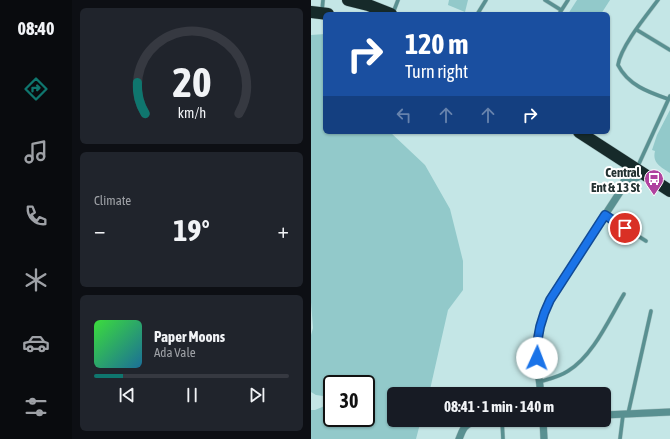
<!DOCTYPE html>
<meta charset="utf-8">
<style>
body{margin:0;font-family:"Asap Condensed",sans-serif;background:#20242c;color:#f1f3f6;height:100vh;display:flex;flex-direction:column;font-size:15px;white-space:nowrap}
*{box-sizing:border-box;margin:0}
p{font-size:13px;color:#9ea1a6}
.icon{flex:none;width:22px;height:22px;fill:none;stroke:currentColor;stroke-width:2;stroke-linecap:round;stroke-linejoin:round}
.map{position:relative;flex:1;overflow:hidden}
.drawer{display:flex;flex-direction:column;gap:8px;padding:8px;background:#0d0f14;width:239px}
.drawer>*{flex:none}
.banner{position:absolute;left:12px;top:12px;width:287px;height:122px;border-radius:6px;box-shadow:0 1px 3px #0004;background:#1a4fa0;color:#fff;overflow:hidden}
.speed{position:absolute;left:12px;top:375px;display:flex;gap:8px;font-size:20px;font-weight:700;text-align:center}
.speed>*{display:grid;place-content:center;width:52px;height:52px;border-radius:50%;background:#171b24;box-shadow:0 1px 3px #0004;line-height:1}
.speed .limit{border:2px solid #111;border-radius:6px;background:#fff;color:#111}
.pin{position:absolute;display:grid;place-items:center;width:34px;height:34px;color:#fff;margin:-17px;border:2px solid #fff;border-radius:50%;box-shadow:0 1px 4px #0007}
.me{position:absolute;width:44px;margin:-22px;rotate:2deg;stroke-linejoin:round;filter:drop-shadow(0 0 3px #0008)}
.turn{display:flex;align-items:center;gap:14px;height:84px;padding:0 16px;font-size:18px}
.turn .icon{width:52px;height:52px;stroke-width:2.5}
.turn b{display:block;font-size:28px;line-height:34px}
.lanes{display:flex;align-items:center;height:38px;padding:0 16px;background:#0003;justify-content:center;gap:20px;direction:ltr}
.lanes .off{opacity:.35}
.big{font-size:30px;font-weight:700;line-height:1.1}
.drawer .card{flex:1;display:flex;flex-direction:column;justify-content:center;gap:6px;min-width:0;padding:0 14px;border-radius:6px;background:#20242c}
.drawer .dial{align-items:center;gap:0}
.dial svg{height:104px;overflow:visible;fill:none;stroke:#363941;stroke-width:7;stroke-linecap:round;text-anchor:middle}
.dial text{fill:#f1f3f6;stroke:none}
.song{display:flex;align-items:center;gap:12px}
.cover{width:48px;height:48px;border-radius:6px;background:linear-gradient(135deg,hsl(120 70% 55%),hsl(200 70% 35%))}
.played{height:4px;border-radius:2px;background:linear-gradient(90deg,#0f766e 15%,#363941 15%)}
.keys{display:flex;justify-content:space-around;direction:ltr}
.heat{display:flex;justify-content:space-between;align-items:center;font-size:22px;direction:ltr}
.trip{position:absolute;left:76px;top:387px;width:224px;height:40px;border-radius:6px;background:#171b24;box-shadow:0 1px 3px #0004;font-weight:700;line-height:40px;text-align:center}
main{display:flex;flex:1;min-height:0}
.menu{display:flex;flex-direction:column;width:72px;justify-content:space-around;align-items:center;background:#090b0e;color:#9ea1a6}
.menu .icon{width:28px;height:28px}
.menu .current{color:#0f766e}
.menu b{font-size:18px;color:#f1f3f6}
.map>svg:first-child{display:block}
</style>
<main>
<nav class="menu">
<b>08:40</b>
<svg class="icon current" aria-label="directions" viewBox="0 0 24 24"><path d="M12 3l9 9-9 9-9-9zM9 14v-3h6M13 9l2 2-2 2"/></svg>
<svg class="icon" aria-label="music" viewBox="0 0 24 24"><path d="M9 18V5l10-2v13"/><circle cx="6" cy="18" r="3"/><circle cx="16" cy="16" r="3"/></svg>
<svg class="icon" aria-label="phone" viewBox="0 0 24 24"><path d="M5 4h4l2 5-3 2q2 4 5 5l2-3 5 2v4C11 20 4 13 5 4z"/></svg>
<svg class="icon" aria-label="climate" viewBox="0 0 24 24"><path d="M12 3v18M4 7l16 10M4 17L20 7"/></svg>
<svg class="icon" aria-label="car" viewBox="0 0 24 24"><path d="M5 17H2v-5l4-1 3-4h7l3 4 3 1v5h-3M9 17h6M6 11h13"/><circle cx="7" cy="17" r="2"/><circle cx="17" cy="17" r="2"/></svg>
<svg class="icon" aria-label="filters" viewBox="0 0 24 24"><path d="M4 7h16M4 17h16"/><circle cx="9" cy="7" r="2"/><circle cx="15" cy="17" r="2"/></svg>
</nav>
<section class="drawer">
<div class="card dial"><svg viewBox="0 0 100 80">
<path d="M14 69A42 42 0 1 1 86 69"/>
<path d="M14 69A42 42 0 0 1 8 45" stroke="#0f766e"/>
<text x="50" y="56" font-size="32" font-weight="700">20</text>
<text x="50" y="72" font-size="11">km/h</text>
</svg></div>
<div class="card"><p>Climate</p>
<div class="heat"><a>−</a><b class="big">19°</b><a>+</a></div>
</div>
<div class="card">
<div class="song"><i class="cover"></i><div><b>Paper Moons</b><p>Ada Vale</p></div></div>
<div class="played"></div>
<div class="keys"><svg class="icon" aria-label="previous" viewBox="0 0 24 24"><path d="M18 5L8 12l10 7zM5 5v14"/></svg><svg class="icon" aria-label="pause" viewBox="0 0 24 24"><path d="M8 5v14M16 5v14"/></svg><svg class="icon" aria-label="next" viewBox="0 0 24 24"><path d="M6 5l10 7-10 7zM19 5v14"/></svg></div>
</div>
</section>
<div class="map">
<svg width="359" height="439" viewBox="0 0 359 439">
<rect width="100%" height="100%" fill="#c4e6e6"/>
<g fill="#92c9ca" fill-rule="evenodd">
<path d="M138,0H157L154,12L137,5Z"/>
<path d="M266,0H299L290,14H257Z"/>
<path d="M14,34V132H79L114,165L139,209L152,261V290L137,310L118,394H83V420H110L105,439H0V410H4L16,405V401L12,396L5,395L0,392V335L2,328L0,302V35ZM21,384H55V418H21Z"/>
<path d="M359,110V173C350,167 341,163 344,151L341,150L346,135Z"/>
</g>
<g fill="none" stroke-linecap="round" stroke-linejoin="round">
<defs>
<g id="lane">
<path d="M234,0L250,10"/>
<path d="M347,0C335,16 310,46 307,65C317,85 337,92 357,99"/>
<path d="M11,11L12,0"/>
<path d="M82,13L87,0"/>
<path d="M170,14L167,13L175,0"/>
<path d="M248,14L257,0"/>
<path d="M326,30L359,50"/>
<path d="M326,168L359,96"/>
<path d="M294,215L335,241"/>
<path d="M228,382C238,379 248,377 257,371C282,356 298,319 313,294"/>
<path d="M317,414L340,311"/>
<path d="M191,420L192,439"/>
<path d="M309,439L312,415"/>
</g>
<g id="street">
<path d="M311,189L321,180L333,174"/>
<path d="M230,394C225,356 221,335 239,299L309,192L319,165"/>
<path d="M293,415L359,412"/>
<path d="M232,420L233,439"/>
<path d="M148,439C150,435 151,430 154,427C162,418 181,421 192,420"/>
</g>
<g id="highway">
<path d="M37,0L57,5L80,14"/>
<path d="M0,12L17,14"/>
<path d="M268,132L359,191"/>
</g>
</defs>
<use href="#lane" stroke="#a4c2c2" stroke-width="4.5"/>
<use href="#street" stroke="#a4c2c2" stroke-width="8"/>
<use href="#highway" stroke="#a4c2c2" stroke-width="13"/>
<use href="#lane" stroke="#599091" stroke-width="3.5"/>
<use href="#street" stroke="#599091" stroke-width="7"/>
<use href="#highway" stroke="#162a2a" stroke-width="12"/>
</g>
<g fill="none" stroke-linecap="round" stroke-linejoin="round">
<defs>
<path id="route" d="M226,358C225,336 230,318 239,300L294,215L314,228"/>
</defs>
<use href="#route" stroke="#114b97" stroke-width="10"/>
<use href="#route" stroke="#1a73e8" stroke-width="7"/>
</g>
<defs>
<symbol id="bus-pin" viewBox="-11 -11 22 30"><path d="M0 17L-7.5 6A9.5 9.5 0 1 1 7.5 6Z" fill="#b0429f" stroke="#fff"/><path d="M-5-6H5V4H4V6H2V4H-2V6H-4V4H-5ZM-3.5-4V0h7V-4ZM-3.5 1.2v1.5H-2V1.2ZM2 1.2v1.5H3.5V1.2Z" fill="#fff"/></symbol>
</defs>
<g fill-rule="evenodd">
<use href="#bus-pin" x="332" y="168" width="22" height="30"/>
</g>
<g text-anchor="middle" stroke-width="4" stroke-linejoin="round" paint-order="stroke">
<g font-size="13" font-weight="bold" fill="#243232" stroke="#fff" text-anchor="end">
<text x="329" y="177">Central<tspan x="329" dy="15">Ent &amp; 13 St</tspan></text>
</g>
</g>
</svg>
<div class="speed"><div class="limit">30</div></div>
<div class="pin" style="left:314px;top:228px;background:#d93025"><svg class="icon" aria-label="arrive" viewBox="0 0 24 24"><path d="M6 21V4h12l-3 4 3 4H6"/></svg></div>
<svg class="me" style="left:226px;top:358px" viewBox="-20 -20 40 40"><circle r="19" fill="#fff"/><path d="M0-13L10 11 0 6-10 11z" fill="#1a73e8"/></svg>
<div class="trip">08:41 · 1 min · 140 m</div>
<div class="banner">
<div class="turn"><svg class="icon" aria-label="right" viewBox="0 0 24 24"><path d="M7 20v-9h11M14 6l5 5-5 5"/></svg><div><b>120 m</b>Turn right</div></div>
<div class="lanes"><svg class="icon off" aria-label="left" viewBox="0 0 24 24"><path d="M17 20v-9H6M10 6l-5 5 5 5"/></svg><svg class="icon off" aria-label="ahead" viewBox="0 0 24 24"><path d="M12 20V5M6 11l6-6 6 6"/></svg><svg class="icon off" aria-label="ahead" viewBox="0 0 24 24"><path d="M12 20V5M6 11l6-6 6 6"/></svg><svg class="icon" aria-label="right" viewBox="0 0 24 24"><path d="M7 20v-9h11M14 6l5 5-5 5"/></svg></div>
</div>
</div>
</main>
